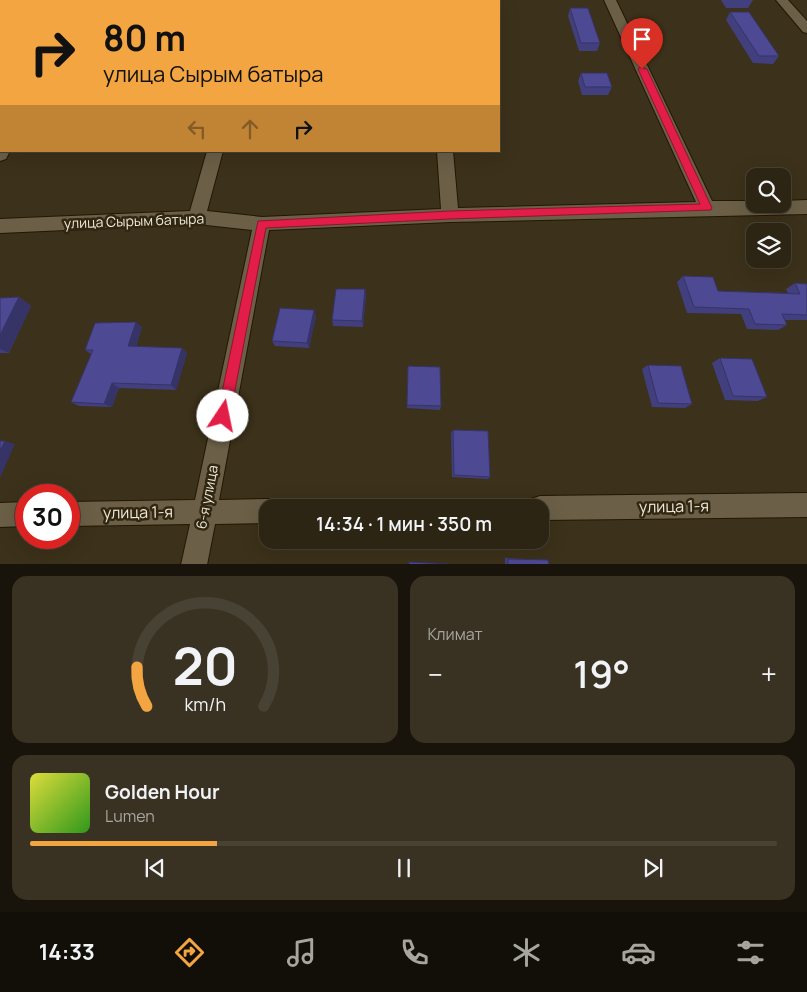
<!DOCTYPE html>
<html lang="ru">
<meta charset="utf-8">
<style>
body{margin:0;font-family:Manrope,sans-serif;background:#393122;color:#f1f3f6;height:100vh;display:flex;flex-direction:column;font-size:19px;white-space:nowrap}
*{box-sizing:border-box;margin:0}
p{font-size:16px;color:#a7a5a0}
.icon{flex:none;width:28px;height:28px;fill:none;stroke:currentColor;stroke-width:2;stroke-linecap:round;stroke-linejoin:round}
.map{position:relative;height:564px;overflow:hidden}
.panel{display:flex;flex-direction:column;gap:12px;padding:12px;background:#19140b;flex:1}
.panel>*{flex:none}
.guide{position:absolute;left:0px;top:0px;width:500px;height:152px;box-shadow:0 5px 20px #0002,0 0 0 1px #484234;background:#f2a541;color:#111;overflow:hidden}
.buttons{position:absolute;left:746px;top:168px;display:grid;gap:10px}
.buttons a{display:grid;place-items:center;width:45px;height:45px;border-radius:10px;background:#2d2514;box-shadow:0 5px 20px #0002,0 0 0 1px #484234;font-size:25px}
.speed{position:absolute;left:15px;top:484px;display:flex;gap:10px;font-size:25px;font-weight:700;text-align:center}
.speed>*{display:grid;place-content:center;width:65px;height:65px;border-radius:50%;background:#2d2514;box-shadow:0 5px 20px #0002,0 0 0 1px #484234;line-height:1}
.speed .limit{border:8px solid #d22;background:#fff;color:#111}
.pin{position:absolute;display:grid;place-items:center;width:42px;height:42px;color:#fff;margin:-51px -21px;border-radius:50% 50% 50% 0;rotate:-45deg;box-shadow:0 0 5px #0007}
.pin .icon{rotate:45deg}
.me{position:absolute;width:55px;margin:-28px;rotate:11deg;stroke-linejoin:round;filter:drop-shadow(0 0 4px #0008)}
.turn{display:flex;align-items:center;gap:18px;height:105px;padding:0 20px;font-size:22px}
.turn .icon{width:65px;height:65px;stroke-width:2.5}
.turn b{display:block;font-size:35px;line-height:42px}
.lanes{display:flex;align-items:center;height:48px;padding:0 20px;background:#0003;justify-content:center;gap:25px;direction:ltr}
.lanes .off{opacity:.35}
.big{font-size:38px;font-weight:600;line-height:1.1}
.panel .tile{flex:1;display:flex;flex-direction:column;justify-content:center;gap:8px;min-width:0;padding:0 18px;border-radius:15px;background:#393122}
.panel .dial{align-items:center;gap:0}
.dial svg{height:130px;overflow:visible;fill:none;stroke:#484234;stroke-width:7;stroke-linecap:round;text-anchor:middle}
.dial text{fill:#f1f3f6;stroke:none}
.song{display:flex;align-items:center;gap:15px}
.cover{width:60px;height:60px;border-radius:8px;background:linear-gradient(135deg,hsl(60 70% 55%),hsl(110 70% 35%))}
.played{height:5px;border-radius:2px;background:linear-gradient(90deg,#f2a541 25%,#484234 25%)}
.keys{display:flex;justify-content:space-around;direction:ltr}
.heat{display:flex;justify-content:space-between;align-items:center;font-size:28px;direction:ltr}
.panel .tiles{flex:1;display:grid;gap:12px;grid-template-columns:1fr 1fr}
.tile:last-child{grid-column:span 2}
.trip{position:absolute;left:259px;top:499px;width:290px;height:50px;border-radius:15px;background:#2d2514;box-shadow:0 5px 20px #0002,0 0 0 1px #484234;font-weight:600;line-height:50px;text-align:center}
.menu{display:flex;height:80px;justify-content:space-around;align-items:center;background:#120f08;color:#a7a5a0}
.menu .icon{width:35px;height:35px}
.menu .active{color:#f2a541}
.menu b{font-size:22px;color:#f1f3f6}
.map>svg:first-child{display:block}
</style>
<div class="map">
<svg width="807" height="565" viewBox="0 0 807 565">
<rect width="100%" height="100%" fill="#3c311a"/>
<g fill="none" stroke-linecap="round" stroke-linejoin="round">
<defs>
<g id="minor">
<rect x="250" y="0" width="12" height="1"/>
<rect x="426" y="0" width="12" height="1"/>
<path d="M604,0H616L712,201H755V204H782V201L807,200V214L450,222L269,230L219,500L268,499L277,502L279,508H268V523L215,524L207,565H181L190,524L69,526V502L195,500L252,230L197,224L0,233V219L190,211L207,151H223L207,211L262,217L441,209L437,151H453L458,208L696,202Z"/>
<path d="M776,0H788L807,21V33L803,32Z"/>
<path d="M0,146L1,151H10L6,159L0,161Z"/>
<path d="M807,493V517L540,520V508H528L531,499L540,496Z"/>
<path d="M26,502V526L0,527V503Z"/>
</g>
</defs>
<use href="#minor" stroke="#221803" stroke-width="2"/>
<use href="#minor" fill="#6b5f47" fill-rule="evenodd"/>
</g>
<g fill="#423f7e">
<path d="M721,0H753L748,8H726Z"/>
<path d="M570,8L600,43L597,51H579L568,16Z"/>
<path d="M730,12L779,56L773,64L753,63L726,20Z"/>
<path d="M581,73L612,87L608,95H582L578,81Z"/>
<path d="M683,276L718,291L788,293L786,289L795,283L807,284V320H784L787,325L778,330L747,329L741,314L687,313L677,282Z"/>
<path d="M365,289L366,295L363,327L333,326L332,320Z"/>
<path d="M19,297L31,306L9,353H0V298Z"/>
<path d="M316,316L309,348L275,346L272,341Z"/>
<path d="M142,327L136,347L187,353L176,390L119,388L112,407L79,406L71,402L91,354L85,350Z"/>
<path d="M720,358L767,397L758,401L725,400L712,363Z"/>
<path d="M648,365L692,404L685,408L652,407L642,369Z"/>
<path d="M408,366L441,406L440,410L407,408Z"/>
<path d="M453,430L490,477L488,479L452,477L451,433Z"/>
<path d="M505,558L548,560L549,565H505Z"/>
</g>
<g fill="#363367">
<path d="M57,0H67V1H56Z"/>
<path d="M365,289L366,295L363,327L362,321Z"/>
<path d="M19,297L31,306L9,353L0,349V335Z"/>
<path d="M314,310L316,316L309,348L307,343Z"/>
<path d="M136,322L142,327L135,351L128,346Z"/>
<path d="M182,348L187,353L176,390L171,385Z"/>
<path d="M112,383L119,388L112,407L104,404Z"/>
<path d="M5,441L15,444L0,478V451Z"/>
</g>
<g fill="#4d4993" stroke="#363367">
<path d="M37,0H57L56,1H36Z"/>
<rect x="288" y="0" width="21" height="1"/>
<path d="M570,8H588L600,43H581Z"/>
<path d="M730,12H749L779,56H759Z"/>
<path d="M581,73H607L612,87H585Z"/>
<path d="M683,276L713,277L718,291L800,294L795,283L807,284V315L782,314L787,325L755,324L749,309L694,307Z"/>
<path d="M336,289H365L362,321L332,320Z"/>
<path d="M19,297L0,335V298Z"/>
<path d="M280,308L314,310L307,343L272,341Z"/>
<path d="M136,322L128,346L182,348L171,385L112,383L104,404L71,402L93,350H85L95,323Z"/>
<path d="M720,358L752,359L767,397L733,396Z"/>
<path d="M648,365L681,366L692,404L658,403Z"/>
<path d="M408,366L440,367L441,406L407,405Z"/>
<path d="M453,430L488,431L490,477L454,475Z"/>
<path d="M0,441H5L0,451Z"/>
<path d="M508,559L548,560L549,565H508Z"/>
<path d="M409,562L449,564V565H409Z"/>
</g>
<path fill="#e11d48" stroke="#92132f" d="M640,67L647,69L712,208L711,210L450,219L266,228L230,416L228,420L223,422L219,420L217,416L258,221L450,211L700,204L638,69Z"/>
<g text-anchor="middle" stroke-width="5" stroke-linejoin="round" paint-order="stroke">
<g font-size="14" fill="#efe8da" stroke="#312710">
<text transform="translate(134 221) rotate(-2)" y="5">улица Сырым батыра</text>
<text transform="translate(207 497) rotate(-79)" y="5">6-я улица</text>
</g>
<g font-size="16" fill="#efe8da" stroke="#312710">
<text transform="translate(674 506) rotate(-1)" y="6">улица 1-я</text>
<text transform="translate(138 512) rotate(-1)" y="6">улица 1-я</text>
</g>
</g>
</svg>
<div class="buttons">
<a><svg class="icon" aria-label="search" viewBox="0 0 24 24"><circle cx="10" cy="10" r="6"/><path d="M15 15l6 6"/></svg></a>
<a><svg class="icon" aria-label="layers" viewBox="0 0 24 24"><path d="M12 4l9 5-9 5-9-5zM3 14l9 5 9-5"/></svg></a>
</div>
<div class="speed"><div class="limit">30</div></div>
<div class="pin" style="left:642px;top:69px;background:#d93025"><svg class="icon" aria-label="arrive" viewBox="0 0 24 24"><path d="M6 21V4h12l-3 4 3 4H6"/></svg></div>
<svg class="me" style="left:223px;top:416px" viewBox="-20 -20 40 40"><circle r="19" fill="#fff"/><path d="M0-13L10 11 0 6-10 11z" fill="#e11d48"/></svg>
<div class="trip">14:34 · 1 мин · 350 m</div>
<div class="guide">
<div class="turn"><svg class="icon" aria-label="right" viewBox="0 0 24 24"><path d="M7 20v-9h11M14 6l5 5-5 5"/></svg><div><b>80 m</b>улица Сырым батыра</div></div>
<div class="lanes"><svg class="icon off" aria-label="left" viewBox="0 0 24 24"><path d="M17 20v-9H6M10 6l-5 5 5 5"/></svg><svg class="icon off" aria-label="ahead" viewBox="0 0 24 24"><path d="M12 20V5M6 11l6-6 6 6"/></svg><svg class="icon" aria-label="right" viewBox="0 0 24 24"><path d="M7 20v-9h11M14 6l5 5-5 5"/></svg></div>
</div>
</div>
<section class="panel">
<div class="tiles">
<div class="tile dial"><svg viewBox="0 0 100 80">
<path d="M14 69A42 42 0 1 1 86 69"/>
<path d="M14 69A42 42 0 0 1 8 45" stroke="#f2a541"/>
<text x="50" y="56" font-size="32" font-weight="700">20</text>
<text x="50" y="72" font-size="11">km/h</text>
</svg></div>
<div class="tile"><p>Климат</p>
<div class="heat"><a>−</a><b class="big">19°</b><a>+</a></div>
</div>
<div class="tile">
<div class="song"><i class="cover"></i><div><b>Golden Hour</b><p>Lumen</p></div></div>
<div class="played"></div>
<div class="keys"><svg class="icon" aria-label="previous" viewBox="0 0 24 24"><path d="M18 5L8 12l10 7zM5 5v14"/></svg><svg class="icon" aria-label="pause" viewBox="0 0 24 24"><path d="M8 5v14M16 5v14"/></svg><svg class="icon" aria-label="next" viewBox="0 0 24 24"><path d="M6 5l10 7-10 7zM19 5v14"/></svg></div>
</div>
</div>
</section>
<nav class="menu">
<b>14:33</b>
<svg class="icon active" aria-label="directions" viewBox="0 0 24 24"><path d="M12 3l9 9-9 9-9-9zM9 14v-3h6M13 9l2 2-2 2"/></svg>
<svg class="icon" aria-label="music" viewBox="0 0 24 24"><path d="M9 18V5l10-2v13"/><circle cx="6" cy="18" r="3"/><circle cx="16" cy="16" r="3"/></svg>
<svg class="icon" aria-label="phone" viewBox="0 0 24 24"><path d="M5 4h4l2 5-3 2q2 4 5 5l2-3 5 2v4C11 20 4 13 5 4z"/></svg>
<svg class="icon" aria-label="climate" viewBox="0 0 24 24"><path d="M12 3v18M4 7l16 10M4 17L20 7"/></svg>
<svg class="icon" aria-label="car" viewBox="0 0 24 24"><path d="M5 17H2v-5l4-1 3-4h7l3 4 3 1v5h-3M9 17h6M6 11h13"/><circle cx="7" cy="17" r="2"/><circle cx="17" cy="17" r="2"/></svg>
<svg class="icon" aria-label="filters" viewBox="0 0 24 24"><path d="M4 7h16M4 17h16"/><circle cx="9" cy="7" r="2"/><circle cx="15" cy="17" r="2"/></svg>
</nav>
